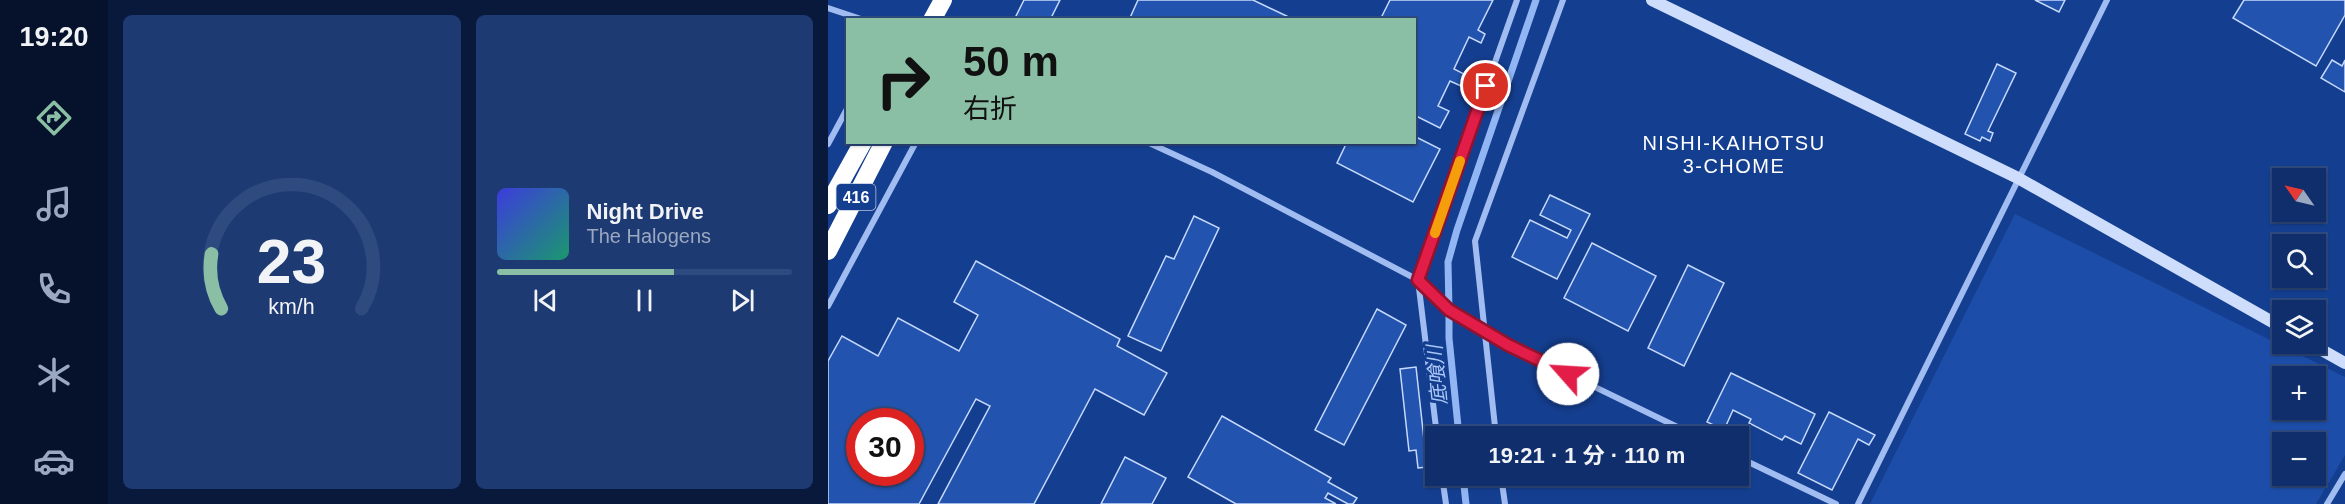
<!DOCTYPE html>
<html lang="ja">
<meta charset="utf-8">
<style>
body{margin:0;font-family:Arial,"Noto Sans JP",sans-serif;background:#1d3a73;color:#f1f3f6;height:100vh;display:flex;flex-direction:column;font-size:22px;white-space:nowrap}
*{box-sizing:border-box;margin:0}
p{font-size:20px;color:#9ba8c1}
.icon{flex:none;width:33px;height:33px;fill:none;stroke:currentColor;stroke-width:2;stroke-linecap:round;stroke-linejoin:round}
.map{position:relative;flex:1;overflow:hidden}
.side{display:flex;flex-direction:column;gap:15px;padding:15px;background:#08193b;width:720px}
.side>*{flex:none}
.guide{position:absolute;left:18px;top:18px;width:570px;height:126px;border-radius:0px;box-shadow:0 2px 4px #0004,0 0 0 2px #2f4a7e;background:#8abfa5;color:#111;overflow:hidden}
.needle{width:39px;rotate:304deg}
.buttons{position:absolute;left:1444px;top:168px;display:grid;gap:12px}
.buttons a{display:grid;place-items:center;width:54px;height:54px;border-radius:0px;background:#0f2e6b;box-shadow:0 2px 4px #0004,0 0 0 2px #2f4a7e;font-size:30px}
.speed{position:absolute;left:18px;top:408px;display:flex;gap:12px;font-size:30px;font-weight:700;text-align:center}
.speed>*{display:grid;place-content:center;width:78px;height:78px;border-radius:50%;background:#0f2e6b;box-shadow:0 2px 4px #0004,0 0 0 2px #2f4a7e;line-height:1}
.speed .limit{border:9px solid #d22;background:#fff;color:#111}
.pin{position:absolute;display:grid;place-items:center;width:51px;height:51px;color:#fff;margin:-26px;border:3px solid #fff;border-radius:50%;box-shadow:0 2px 6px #0007}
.me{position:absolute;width:66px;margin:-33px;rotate:296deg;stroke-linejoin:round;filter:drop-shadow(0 0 4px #0008)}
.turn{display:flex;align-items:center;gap:21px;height:126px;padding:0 18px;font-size:27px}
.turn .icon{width:78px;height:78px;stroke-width:2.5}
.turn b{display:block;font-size:42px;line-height:51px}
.side .card{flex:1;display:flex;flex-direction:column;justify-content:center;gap:9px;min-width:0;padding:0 21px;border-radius:9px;background:#1d3a73}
.side .dial{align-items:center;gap:0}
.dial svg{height:156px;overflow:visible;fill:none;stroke:#2f4a7e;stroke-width:7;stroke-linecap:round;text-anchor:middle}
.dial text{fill:#f1f3f6;stroke:none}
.song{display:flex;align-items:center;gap:18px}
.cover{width:72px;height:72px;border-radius:9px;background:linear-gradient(135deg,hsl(240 70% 55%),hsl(160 70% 35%))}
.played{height:6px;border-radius:3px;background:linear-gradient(90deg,#8abfa5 60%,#2f4a7e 60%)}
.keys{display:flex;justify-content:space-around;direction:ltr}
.side .tiles{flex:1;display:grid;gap:15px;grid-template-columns:repeat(2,1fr)}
.trip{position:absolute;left:597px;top:426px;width:324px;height:60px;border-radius:0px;background:#0f2e6b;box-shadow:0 2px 4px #0004,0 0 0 2px #2f4a7e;font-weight:700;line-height:60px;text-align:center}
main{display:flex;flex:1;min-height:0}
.tabs{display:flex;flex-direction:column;width:108px;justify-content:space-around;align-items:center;background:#06122b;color:#9ba8c1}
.tabs .icon{width:42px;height:42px}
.tabs .active{color:#8abfa5}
.tabs b{font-size:27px;color:#f1f3f6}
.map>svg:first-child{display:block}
</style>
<main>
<nav class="tabs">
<b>19:20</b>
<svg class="icon active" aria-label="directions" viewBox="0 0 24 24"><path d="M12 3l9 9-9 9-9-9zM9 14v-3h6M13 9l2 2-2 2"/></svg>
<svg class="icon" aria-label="music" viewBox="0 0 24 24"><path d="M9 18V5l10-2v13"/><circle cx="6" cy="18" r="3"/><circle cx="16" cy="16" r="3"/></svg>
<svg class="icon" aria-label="phone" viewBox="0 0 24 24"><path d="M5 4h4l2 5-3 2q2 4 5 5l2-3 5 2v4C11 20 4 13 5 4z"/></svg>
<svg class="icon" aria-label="climate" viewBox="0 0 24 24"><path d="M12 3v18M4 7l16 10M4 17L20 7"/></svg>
<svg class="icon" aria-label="car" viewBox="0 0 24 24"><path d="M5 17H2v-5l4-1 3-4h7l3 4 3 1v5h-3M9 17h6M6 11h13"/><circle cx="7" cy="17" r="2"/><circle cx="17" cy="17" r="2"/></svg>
</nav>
<section class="side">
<div class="tiles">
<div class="card dial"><svg viewBox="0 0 100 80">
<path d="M14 69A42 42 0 1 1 86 69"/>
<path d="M14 69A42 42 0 0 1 9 41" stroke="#8abfa5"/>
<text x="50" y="56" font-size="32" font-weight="700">23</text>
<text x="50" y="72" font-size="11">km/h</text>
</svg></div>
<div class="card">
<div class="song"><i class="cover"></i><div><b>Night Drive</b><p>The Halogens</p></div></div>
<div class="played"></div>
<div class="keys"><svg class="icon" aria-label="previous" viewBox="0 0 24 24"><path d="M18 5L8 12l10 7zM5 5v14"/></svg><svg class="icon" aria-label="pause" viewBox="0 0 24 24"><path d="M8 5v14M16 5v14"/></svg><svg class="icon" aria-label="next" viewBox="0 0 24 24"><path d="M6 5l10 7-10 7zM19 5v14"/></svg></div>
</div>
</div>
</section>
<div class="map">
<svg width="1517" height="504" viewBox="0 0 1517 504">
<rect width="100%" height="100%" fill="#143e8f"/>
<path fill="#1c4ea9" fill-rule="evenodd" d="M1187,214L1517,377V455L1488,504H1042ZM1455,376H1488V410H1455ZM1488,442V476H1455V442Z"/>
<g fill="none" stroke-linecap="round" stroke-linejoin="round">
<g stroke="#92b6f4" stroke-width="7">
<path d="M631,436L621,338V310L620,262L629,230L708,0"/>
<path d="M635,476L638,504"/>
</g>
</g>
<g fill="#2253ae" stroke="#c6d9fc" stroke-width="1.5" fill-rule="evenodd">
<path d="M196,0H232L222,20H186Z"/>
<path d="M310,0H425L467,20H301Z"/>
<path d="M562,0H665L650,30L657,34L653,43L641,37L626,69L638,75L633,86L622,81L610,106L621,111L612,128L586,115V20H552Z"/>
<path d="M1207,0H1237L1231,12Z"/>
<path d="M1416,0H1517V15L1488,66L1405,18Z"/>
<path d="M1504,60L1514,66L1517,60V92L1493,78Z"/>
<path d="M1169,64L1188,73L1160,131L1165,133L1162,141L1154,137L1152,141L1137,134Z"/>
<path d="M586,136L612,149L585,202L509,163L519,142H586Z"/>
<path d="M722,195L762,214L729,279L684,257L702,220L739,238L743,230L712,215Z"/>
<path d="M366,216L391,228L333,351L300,336L338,256L346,259Z"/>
<path d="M764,243L828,276L800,331L736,298Z"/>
<path d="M148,261L292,339L289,346L339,373L316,415L267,389L206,504H110L162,406L148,399L91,504H0V361L14,336L50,356L70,318L131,351L150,315L126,302ZM32,422H82V472H32Z"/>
<path d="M860,265L896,283L856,366L820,348Z"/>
<path d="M549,309L578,325L516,445L487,430Z"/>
<path d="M588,367L599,467L590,468L588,450L581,451L572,369Z"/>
<path d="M903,373L987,414L973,444L957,436L954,440L921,423L923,419L905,410L896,430L879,422Z"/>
<path d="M1001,412L1047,435L1041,445L1030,439L1004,490L970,473Z"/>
<path d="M394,416L503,478L500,482L529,498L525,504H520L500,493L497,498L508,504H408L360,477Z"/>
<path d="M297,457L338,478L324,504H273Z"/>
</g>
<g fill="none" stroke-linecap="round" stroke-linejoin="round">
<g stroke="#a0bcf1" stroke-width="6">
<path d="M0,8L36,20"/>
<path d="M319,142L384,172L590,280L621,310L680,345L868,436"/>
<path d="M0,144L20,107"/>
<path d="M0,306L88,142"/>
<path d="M609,436L590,280L689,0"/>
<path d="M668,436L647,241L735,0"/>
<path d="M910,457L1008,504"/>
<path d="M614,476L618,504"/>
<path d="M673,476L677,504"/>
<path d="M1030,504L1279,0"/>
<path d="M1499,504L1517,474"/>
</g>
<g stroke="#ceddfb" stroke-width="12">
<path d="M824,0L1190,178L1455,328"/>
<path d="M1483,344L1517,363"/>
</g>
<g stroke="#fff" stroke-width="18">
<path d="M104,20L115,0"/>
<path d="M0,205L35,142"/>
<path d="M0,251L56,142"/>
</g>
</g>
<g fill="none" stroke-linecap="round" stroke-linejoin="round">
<defs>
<path id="route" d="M658,86L590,280L621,310L680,345L740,374"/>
</defs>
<use href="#route" stroke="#92132f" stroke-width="15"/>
<use href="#route" stroke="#e11d48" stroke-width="10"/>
<path stroke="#f59e0b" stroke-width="10" d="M607,233L632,161"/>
</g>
<g text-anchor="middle" stroke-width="6" stroke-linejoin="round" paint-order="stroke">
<rect fill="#143e8f" stroke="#b8c5dd" stroke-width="1.5" x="8.5" y="184" width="39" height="26" rx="4.5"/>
<g font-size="16" font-weight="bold" fill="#fff">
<text x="28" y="203">416</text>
</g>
<g font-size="20" letter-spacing="1.5" fill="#fff" stroke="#143e8f">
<text x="906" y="150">NISHI-KAIHOTSU<tspan x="906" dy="23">3-CHOME</tspan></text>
</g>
<g font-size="20" font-style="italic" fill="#abc7f8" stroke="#143e8f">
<text transform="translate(609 375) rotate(-95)" y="7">底喰川</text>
</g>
</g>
</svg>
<div class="buttons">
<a><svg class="needle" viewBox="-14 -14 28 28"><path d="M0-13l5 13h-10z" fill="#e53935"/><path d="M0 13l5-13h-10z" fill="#9ba8c1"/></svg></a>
<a><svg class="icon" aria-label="search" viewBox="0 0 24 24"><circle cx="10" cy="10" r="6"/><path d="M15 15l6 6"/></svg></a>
<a><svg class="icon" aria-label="layers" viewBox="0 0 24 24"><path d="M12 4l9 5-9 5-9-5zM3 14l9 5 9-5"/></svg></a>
<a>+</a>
<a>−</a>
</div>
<div class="speed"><div class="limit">30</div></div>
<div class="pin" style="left:658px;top:86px;background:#d93025"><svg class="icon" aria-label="arrive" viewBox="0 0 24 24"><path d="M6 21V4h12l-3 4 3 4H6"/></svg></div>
<svg class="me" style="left:740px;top:374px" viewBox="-20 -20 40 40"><circle r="19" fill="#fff"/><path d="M0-13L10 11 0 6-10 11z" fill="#e11d48"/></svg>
<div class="trip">19:21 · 1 分 · 110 m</div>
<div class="guide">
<div class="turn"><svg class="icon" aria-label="right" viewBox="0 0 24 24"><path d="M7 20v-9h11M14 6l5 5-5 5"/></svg><div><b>50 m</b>右折</div></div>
</div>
</div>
</main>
